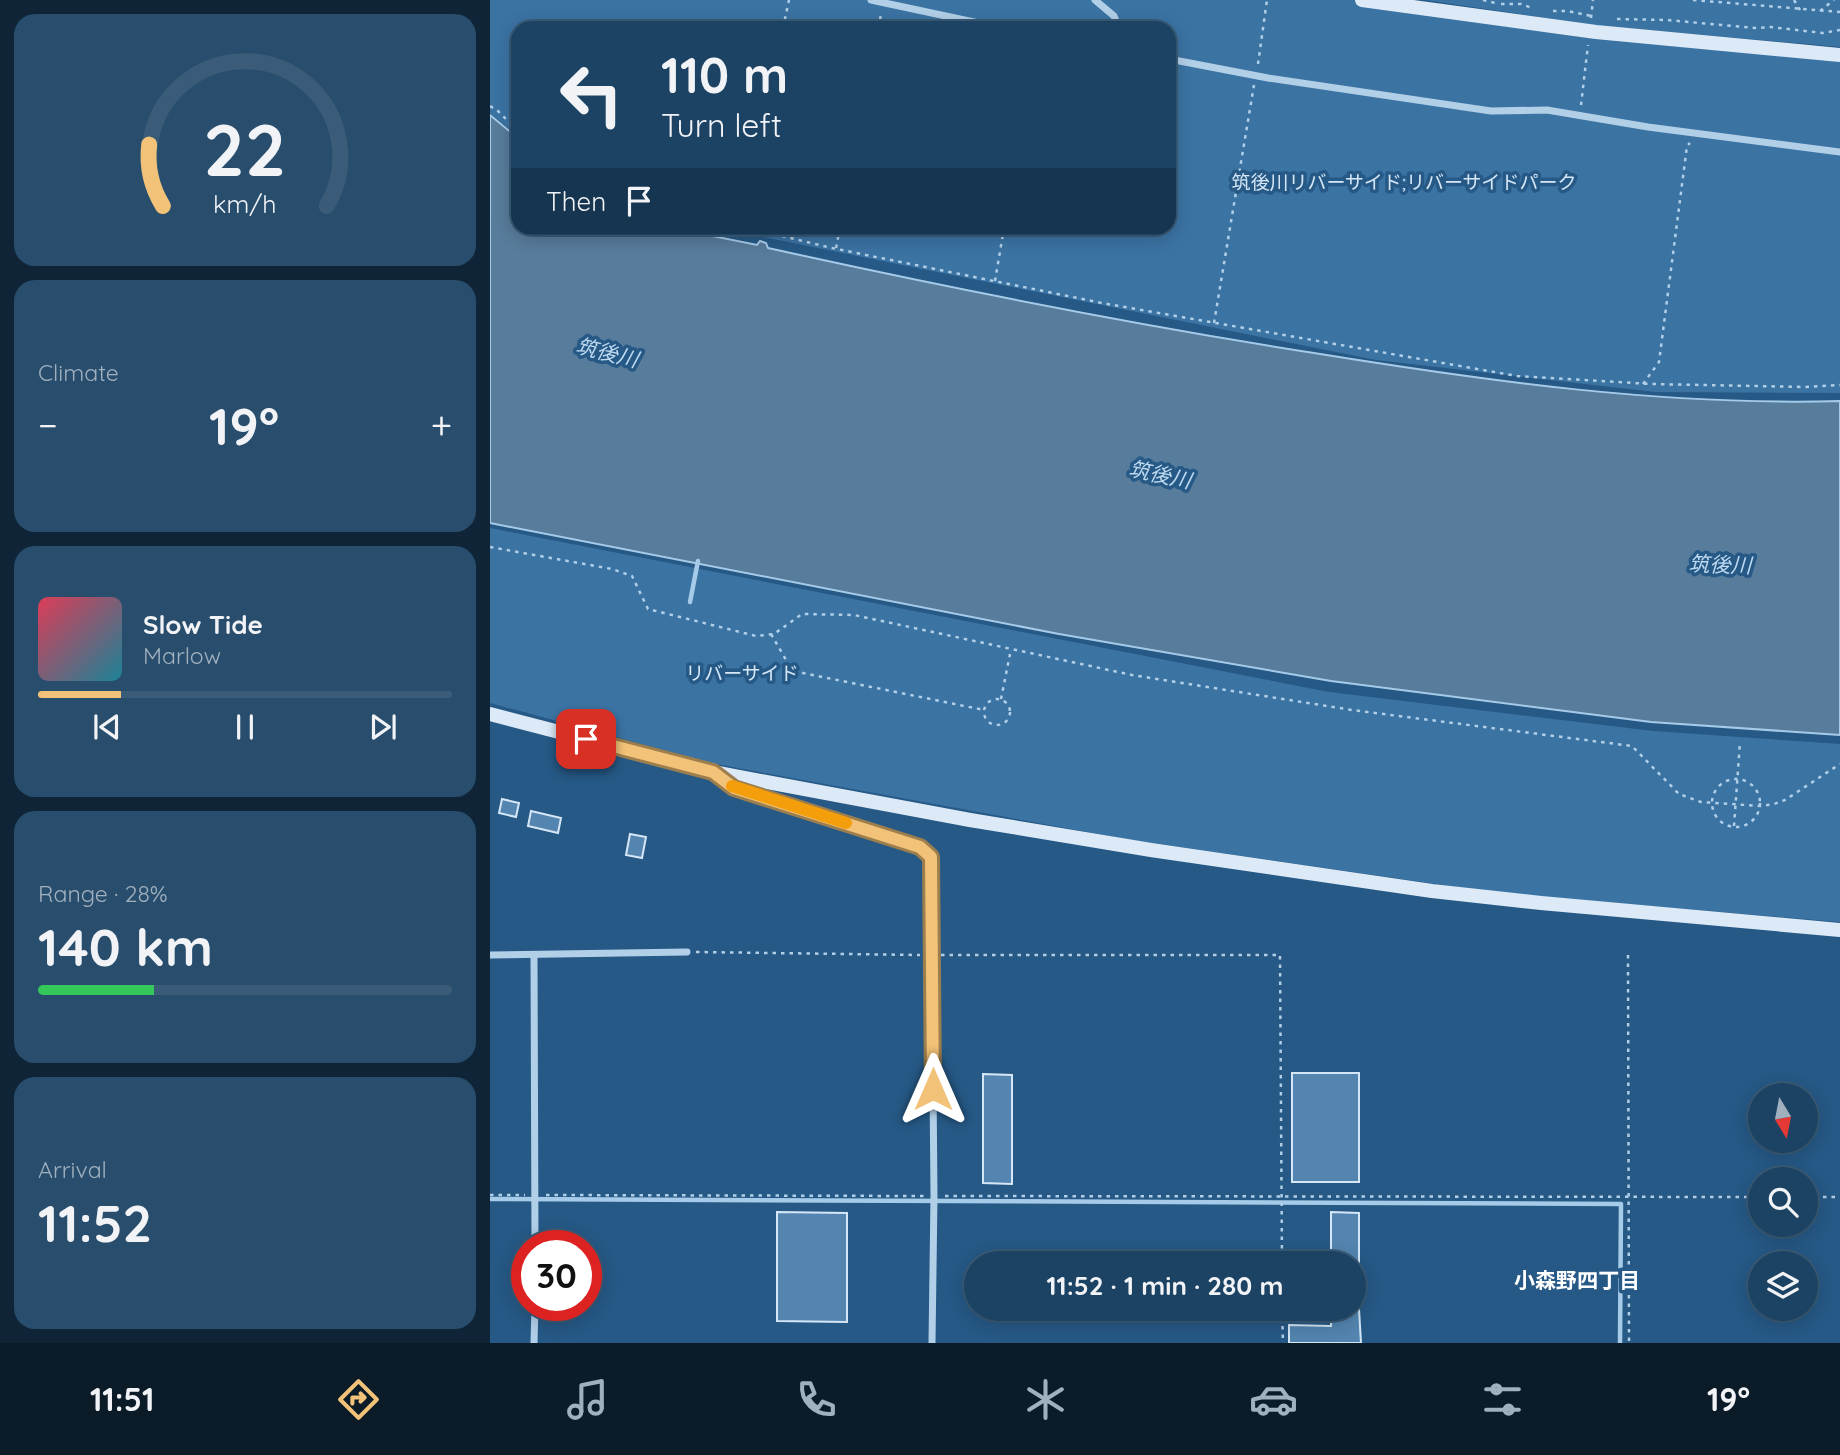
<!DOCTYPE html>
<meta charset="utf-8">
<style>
body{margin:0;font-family:Quicksand,"Noto Sans JP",sans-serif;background:#294e6d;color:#f1f3f6;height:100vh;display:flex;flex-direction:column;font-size:26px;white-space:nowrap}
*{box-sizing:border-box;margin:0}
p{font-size:23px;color:#a0b0bf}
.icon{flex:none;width:38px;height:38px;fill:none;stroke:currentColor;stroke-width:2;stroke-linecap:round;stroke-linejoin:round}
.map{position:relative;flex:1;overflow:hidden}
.details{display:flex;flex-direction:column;gap:14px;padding:14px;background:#0f2537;width:490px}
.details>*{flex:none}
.banner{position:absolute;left:21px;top:21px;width:665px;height:214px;border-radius:21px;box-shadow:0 4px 18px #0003,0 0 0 2px #3a5c78;background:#1c4364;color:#f1f3f6;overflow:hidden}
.needle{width:46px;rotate:170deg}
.tools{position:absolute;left:1258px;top:1083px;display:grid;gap:14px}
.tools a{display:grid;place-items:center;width:70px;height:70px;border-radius:50%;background:#1c4364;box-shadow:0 4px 18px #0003,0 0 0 2px #3a5c78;font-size:35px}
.speed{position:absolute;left:21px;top:1230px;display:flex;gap:14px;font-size:35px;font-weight:700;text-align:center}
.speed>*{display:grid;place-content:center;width:91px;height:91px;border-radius:50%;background:#1c4364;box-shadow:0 4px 18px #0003,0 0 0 2px #3a5c78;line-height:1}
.speed .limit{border:10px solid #d22;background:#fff;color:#111}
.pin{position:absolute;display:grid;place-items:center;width:60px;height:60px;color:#fff;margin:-30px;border-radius:14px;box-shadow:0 4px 10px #0006}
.me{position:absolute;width:77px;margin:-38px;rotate:0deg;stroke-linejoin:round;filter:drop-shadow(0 0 5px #0008)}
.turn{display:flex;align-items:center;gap:24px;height:147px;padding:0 35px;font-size:32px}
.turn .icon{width:91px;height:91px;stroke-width:2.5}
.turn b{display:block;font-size:49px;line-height:60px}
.then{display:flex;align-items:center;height:66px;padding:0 35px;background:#0003;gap:14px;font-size:26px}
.big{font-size:52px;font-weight:700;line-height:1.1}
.details .tile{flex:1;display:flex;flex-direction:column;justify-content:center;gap:10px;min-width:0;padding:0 24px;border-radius:21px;background:#294e6d}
.details .dial{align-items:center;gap:0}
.dial svg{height:182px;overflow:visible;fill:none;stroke:#3a5c78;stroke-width:7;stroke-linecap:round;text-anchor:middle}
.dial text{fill:#f1f3f6;stroke:none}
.song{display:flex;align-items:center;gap:21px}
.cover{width:84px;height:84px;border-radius:10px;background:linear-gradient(135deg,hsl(350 70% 55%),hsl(190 70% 35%))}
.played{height:7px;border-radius:4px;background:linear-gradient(90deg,#f1c277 20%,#3a5c78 20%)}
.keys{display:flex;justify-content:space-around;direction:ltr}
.heat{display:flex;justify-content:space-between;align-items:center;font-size:38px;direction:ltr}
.charge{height:10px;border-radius:5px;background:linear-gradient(90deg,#34c759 28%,#3a5c78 0)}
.trip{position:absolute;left:474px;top:1251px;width:402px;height:70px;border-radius:35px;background:#1c4364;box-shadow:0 4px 18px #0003,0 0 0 2px #3a5c78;font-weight:700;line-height:70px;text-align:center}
.menu{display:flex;height:112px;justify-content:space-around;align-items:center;background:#0b1b28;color:#a0b0bf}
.menu .icon{width:49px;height:49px}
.menu .current{color:#f1c277}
.menu b{font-size:32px;color:#f1f3f6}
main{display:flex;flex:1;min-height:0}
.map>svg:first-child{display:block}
</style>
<main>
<section class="details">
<div class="tile dial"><svg viewBox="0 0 100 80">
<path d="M14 69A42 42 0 1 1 86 69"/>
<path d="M14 69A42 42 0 0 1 8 42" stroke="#f1c277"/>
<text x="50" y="56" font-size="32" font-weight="700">22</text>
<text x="50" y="72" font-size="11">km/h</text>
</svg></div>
<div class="tile"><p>Climate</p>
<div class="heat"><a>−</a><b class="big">19°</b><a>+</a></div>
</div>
<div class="tile">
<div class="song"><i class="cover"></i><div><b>Slow Tide</b><p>Marlow</p></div></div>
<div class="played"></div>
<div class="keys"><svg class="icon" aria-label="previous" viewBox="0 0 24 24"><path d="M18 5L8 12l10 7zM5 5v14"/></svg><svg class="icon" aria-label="pause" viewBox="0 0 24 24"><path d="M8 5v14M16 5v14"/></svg><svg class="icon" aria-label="next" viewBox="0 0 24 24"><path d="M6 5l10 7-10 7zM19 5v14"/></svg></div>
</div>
<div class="tile"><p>Range · 28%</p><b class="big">140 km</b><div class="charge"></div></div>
<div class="tile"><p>Arrival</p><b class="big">11:52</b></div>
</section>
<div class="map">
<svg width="1350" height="1343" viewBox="0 0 1350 1343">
<rect width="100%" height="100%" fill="#265986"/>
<g fill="#3b73a3">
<path d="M0,0H917L1125,34L1350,54V393L1165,392L886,360L228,228H679V28H28V136L0,113Z"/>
<path d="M935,0H1350V47L1110,26Z"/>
<path d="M0,528L839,692L1163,731L1350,744V922L1016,894L641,840L226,764L0,703Z"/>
</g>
<path fill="#587c9b" stroke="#a6cbe9" stroke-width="2" d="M0,115L28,138V228H183L267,245L270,241L276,243L278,248C459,288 640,324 824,353C997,381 1174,406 1350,401V735L1161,722L841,681L569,634L0,523Z"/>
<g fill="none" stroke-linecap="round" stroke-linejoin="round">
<g stroke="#a6cbe9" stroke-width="4.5">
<path d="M200,602L208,561"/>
<path d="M0,1199L1131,1204L1130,1343"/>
</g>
</g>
<g fill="#5385b0" stroke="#d5e7f6" stroke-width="2">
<path d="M12,799L29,803L26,817L9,813Z"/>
<path d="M41,811L71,818L68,833L38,826Z"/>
<path d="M140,834L156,837L152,858L136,855Z"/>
<rect x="802" y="1073" width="67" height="109"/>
<path d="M493,1074L522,1075V1184L493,1183Z"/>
<path d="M287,1212L357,1213V1322L287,1321Z"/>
<path d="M841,1212L869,1213V1264H841Z"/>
<path d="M841,1309H869L871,1343H799V1325L841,1326Z"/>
</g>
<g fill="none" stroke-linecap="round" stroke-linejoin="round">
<g stroke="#b2cfe8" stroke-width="2.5" stroke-dasharray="3.5 5" stroke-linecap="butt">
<path d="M993,0L1005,3"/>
<path d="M1203,0L1350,12"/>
<path d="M1304,0L1310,10"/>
<path d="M1011,4H1031L1042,8"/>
<path d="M1063,11H1078L1101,16"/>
<path d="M1330,11L1344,0"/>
<path d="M1101,18L1103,0"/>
<path d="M1127,19L1177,20L1266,28L1280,27L1333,33L1350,30"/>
<path d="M390,24L411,28"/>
<path d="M293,28L299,0"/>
<path d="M389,28L391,13"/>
<path d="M768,64L777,0"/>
<path d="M1091,105L1098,45"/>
<path d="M0,106L8,111L28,131"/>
<path d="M259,228L342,248L612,303L1027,376L1160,384L1315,387L1350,385"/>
<path d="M346,248L350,228"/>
<path d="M505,281L514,228"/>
<path d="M724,323L764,85"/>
<path d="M1153,384L1169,362L1197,146L1200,143"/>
<path d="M0,547L122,569L142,576L158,609L266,636L284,634L312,614L364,615L642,675L862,710L1142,746L1189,794L1211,802L1271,806L1284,804L1295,800L1350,764"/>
<path d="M281,634L299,665L313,673L494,710"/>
<circle cx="507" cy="712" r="13"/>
<path d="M511,699L521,649"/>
<circle cx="1246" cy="803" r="24"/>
<path d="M1244,826L1250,742"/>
<path d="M206,952L430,955"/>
<path d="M451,955H790L792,1264"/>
<path d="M1138,955L1139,1343"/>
<path d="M0,1195H35"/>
<path d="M56,1195L434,1196"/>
<path d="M455,1196L1270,1197"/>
<path d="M1316,1197H1350"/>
<path d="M792,1309L793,1343"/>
</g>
<g stroke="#b2cfe8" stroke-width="7">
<path d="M381,0L512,28"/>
<path d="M605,0L624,16L629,28"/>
<path d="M679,59L778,78L1001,111L1057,110L1158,127L1350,152"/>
<path d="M230,777L244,788L430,847L441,857L444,1196L442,1343"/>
<path d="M0,955L197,952"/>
<path d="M44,955L45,1246"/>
<path d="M44,1343L45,1306"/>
</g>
<g stroke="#dceaf7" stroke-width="14">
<path d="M872,0L1106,32L1350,55"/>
<path d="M0,714L223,772L480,820L661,850L942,891L1051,903L1350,930"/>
</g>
</g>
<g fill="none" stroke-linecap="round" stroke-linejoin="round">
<defs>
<path id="route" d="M96,739L223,772L244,788L430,847L441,857L443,1089"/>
</defs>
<use href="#route" stroke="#9d7e4d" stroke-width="18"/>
<use href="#route" stroke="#f1c277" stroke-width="12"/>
<path stroke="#f59e0b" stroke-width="12" d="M242,786L356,823"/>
</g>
<g text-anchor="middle" stroke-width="7" stroke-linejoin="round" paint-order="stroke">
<g font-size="19" fill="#d5e7f6" stroke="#265986">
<text x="914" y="189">筑後川リバーサイド;リバーサイドパーク</text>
<text x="252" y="680">リバーサイド</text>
</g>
<g font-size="21" font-style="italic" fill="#bdd9f0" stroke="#265986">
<text transform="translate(117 353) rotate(14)" y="7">筑後川</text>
<text transform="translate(670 475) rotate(12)" y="7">筑後川</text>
<text transform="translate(1230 565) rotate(2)" y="7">筑後川</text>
</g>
<g font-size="21" font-weight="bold" fill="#fff" stroke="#265986">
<text x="1087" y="1288">小森野四丁目</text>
</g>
</g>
</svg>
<div class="tools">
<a><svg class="needle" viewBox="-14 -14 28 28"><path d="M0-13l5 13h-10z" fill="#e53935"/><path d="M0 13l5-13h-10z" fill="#a0b0bf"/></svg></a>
<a><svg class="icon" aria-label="search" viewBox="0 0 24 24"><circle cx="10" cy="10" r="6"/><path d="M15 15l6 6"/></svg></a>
<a><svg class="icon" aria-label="layers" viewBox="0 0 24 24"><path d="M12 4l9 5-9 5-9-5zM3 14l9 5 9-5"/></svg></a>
</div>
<div class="speed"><div class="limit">30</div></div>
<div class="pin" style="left:96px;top:739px;background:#d93025"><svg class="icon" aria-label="arrive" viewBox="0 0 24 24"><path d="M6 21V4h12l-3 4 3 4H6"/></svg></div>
<svg class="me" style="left:443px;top:1089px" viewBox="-20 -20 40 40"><path d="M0-17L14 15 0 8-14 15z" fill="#f1c277" stroke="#fff" stroke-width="4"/></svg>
<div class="trip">11:52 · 1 min · 280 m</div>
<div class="banner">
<div class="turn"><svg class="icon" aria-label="left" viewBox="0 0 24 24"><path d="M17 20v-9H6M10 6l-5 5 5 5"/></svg><div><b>110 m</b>Turn left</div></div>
<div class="then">Then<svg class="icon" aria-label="arrive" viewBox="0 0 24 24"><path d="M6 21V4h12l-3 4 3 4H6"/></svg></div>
</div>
</div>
</main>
<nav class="menu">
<b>11:51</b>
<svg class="icon current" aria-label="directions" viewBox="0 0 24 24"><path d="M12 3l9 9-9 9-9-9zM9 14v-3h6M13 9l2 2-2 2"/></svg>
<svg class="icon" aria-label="music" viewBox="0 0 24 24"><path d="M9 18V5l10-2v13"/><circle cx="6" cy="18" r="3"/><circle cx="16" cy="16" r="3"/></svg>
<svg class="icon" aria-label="phone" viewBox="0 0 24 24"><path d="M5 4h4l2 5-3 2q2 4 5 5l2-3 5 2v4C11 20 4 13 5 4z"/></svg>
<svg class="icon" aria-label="climate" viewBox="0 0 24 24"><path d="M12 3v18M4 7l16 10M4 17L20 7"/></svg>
<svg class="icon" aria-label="car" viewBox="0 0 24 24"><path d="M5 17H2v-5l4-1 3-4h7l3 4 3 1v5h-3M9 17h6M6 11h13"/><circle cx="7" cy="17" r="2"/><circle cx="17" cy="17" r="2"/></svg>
<svg class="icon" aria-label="filters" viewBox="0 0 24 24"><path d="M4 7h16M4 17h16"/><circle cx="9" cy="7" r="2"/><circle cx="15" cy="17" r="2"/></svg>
<b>19°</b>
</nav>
